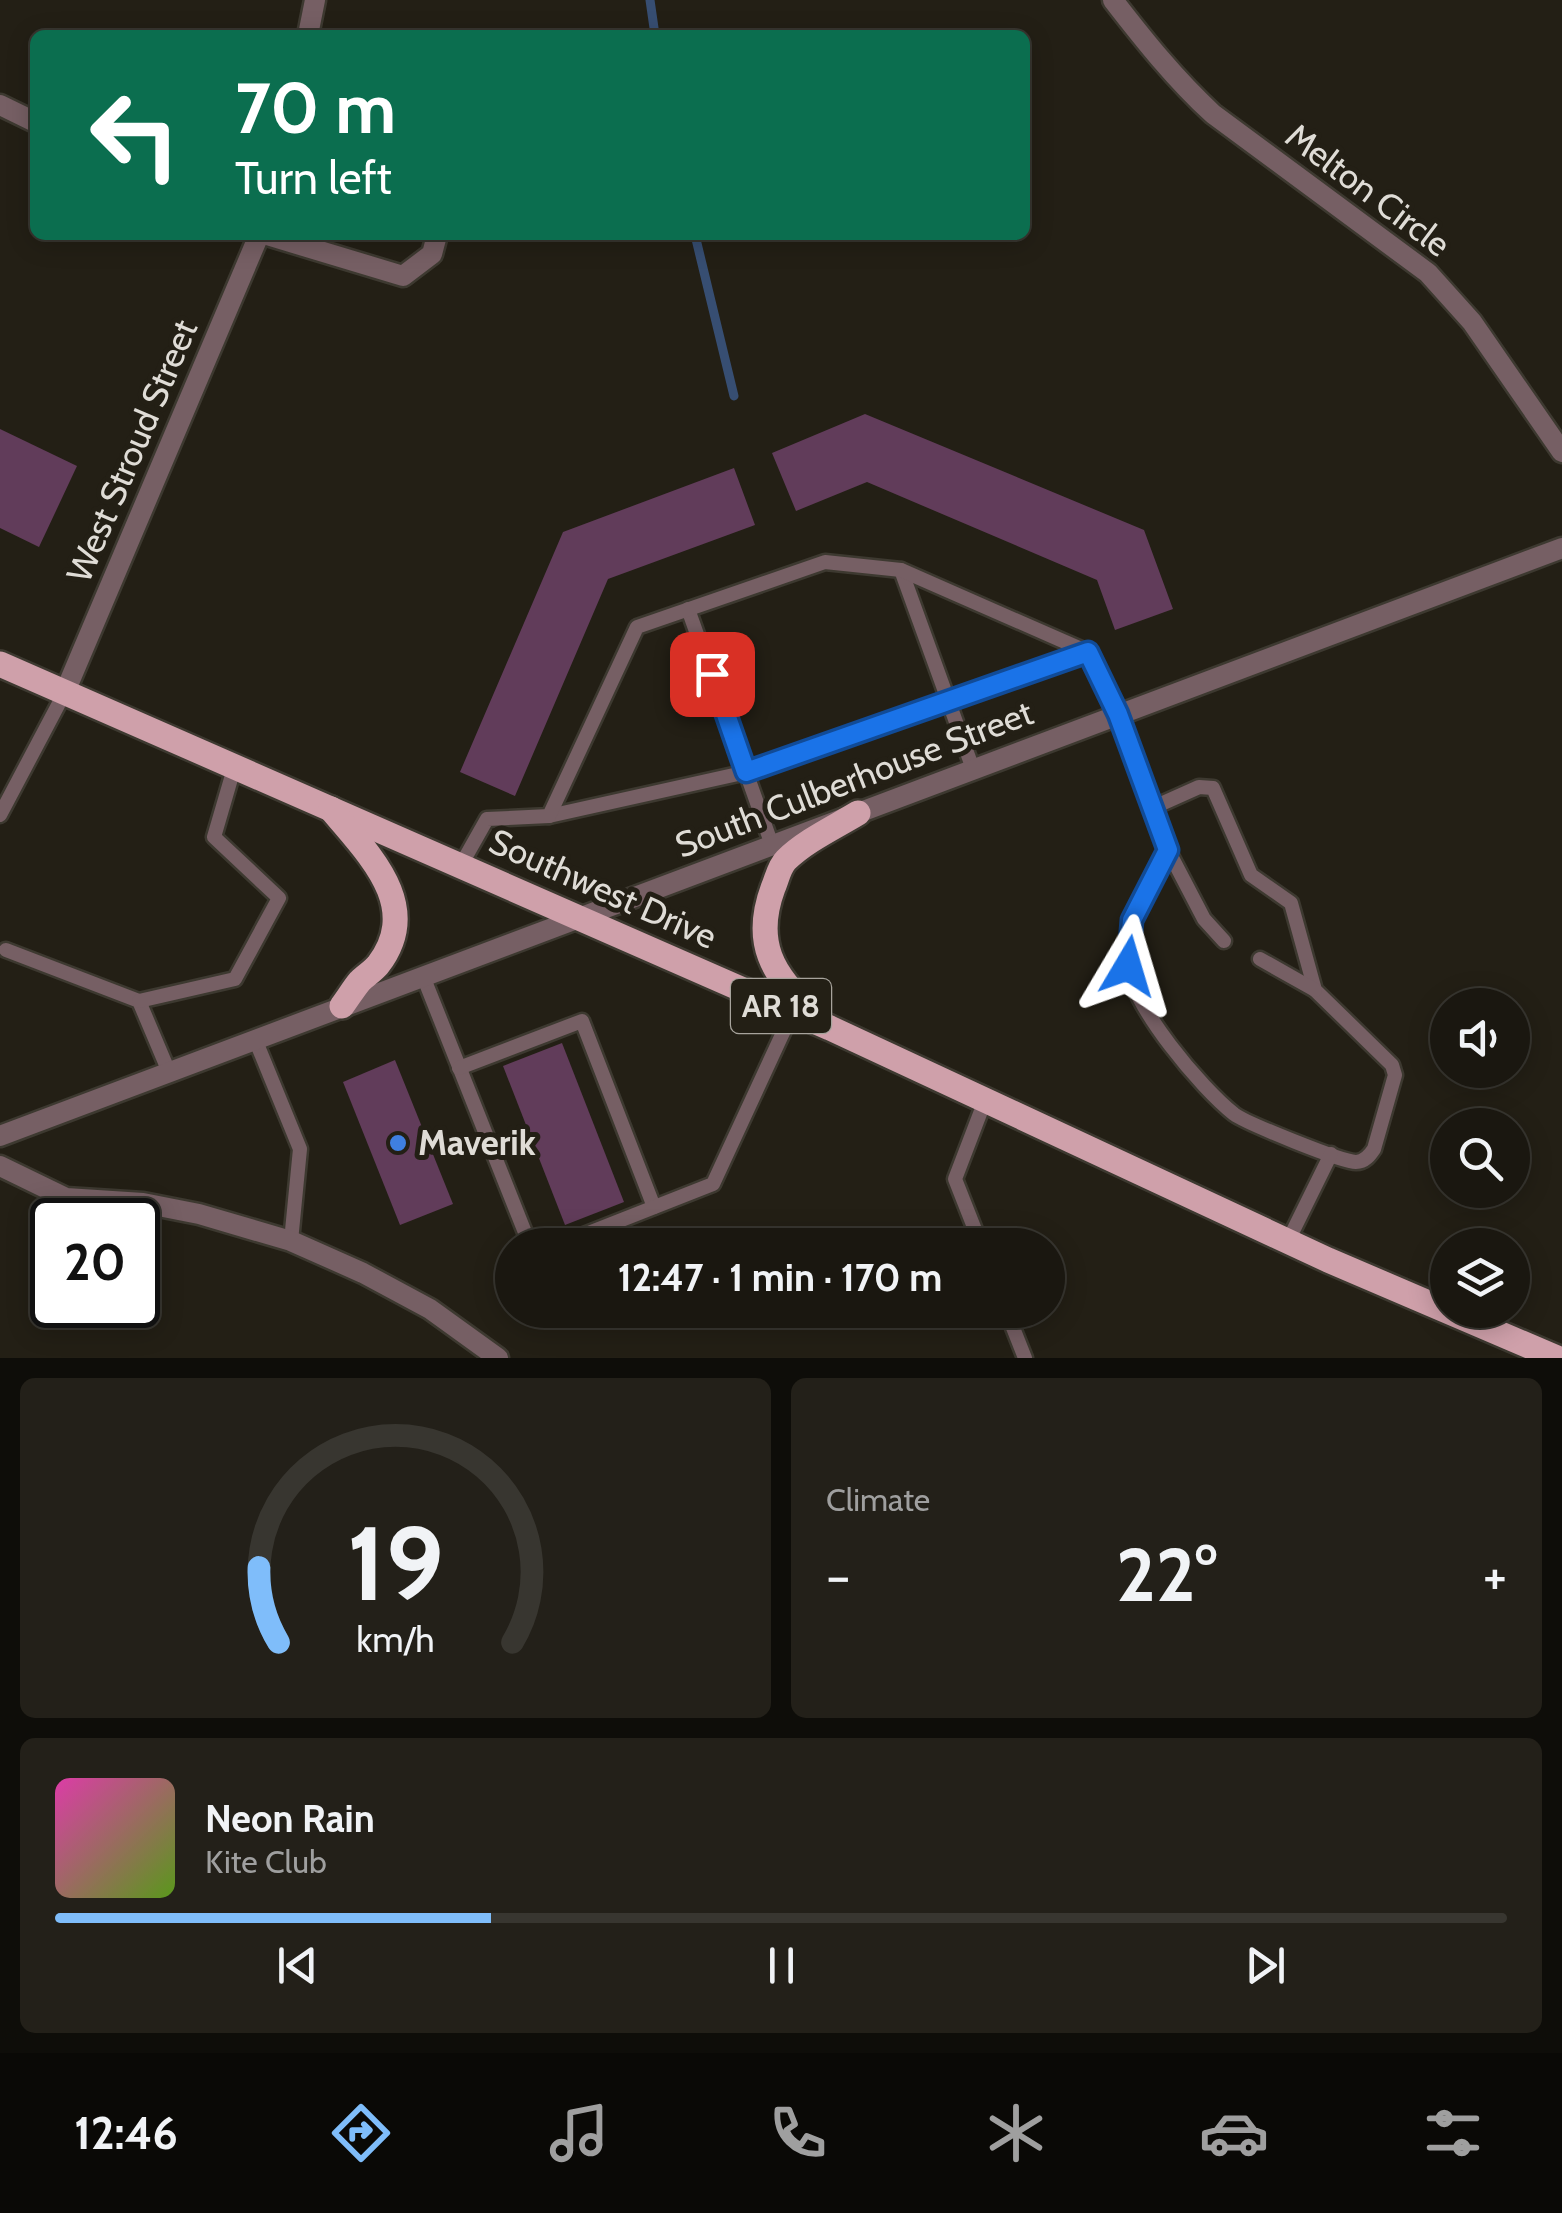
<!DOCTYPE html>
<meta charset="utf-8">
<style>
body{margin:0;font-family:Cabin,sans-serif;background:#232019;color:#f1f3f6;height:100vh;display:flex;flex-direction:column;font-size:38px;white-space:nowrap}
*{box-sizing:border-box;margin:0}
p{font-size:32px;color:#9f9f9f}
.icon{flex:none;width:55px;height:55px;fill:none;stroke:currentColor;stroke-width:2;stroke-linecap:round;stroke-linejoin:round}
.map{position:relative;height:1358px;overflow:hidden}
.sheet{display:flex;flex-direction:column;gap:20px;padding:20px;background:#0e0d09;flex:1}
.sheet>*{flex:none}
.top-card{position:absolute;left:30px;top:30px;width:1000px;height:210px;border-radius:15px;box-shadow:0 5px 25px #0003,0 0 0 2px #383630;background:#0b6e4f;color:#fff;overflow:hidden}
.fabs{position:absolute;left:1430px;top:988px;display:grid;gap:20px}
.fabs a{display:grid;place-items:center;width:100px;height:100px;border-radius:50%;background:#1a1710;box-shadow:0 5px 25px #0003,0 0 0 2px #383630;font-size:50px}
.speed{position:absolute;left:30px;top:1198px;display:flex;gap:20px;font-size:50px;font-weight:700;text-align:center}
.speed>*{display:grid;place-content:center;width:130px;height:130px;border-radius:50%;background:#1a1710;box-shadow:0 5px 25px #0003,0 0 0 2px #383630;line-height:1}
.speed .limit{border:5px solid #111;border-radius:15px;background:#fff;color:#111}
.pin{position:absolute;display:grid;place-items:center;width:85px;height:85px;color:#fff;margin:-42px;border-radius:20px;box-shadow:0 5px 15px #0006}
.me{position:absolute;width:110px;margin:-55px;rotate:7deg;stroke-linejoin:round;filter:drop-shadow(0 0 8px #0008)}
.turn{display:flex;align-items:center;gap:35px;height:210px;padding:0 40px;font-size:45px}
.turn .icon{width:130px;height:130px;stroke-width:2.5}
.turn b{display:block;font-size:70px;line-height:85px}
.big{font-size:75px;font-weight:800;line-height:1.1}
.sheet .widget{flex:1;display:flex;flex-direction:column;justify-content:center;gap:15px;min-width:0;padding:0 35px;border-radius:15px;background:#232019}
.sheet .dial{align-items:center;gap:0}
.dial svg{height:260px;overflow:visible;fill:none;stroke:#383630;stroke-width:7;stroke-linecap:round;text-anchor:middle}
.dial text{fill:#f1f3f6;stroke:none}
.song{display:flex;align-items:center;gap:30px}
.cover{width:120px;height:120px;border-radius:15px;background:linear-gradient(135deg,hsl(320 70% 55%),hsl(90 70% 35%))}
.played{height:10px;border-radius:5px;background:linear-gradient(90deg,#7fbdfa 30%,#383630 30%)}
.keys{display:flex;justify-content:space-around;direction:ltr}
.heat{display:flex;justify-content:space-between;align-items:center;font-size:55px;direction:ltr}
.sheet .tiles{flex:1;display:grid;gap:20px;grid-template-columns:1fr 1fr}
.widget:last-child{grid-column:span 2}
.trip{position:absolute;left:495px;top:1228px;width:570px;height:100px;border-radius:50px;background:#1a1710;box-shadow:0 5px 25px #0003,0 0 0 2px #383630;font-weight:800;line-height:100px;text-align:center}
.tab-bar{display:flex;height:160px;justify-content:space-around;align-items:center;background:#0a0906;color:#9f9f9f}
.tab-bar .icon{width:70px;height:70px}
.tab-bar .on{color:#7fbdfa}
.tab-bar b{font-size:45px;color:#f1f3f6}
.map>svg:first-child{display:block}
</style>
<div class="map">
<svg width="1562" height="1358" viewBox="0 0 1562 1358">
<rect width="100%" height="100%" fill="#231f15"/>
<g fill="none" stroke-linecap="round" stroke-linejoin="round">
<g stroke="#374e72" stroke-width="9">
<path d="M650,0L655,35"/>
<path d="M695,235L734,396"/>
</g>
</g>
<g fill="#613c5a">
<path d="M865,414L1144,530L1173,609L1115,630L1097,580L867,482L796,511L772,453Z"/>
<path d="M0,429L77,466L39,547L0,528Z"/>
<path d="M734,468L755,525L608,579L515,796L460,772L563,532Z"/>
<path d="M562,1043L624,1202L565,1225L503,1066Z"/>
<path d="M395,1060L453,1204L400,1225L343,1082Z"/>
</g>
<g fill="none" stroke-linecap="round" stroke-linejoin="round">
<defs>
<g id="service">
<path d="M901,570L973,769"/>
<path d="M688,609L772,845"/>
<path d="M0,815L65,692"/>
<path d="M549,816L747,772L1088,652"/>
<path d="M1168,850L1204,919L1224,941"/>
<path d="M461,865L487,819L549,816L637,627L825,562L901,570L1088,652C1119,717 1143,783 1168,850C1150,886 1124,922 1128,965C1132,1006 1201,1088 1234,1114C1246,1123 1342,1162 1356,1162C1365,1162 1370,1155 1374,1149L1395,1075L1392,1065L1315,990L1291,903L1251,875L1213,788L1199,787L1152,808"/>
<path d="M6,950L139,1001L169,1072"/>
<path d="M1260,959L1315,990"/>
<path d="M423,976L530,1245"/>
<path d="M139,1001L235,979L279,898L214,837L235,765"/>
<path d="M255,1039L300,1149L291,1241"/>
<path d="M459,1068L582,1021L654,1207"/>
<path d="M1288,1241L1331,1154"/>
<path d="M558,1245L713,1184L793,1011"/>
<path d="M981,1245L955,1179L986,1098"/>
<path d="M1006,1310L1025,1358"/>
</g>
<g id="minor">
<path d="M1113,0C1144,40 1175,79 1213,114L1428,273L1472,322L1562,452"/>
<path d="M308,35L315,0"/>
<path d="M0,105L35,122"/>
<path d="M267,235L403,276L432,254L437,235"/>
<path d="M65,692L259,235"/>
<path d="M0,1166L66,1198L143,1203L199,1214L291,1241L363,1273L430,1309L498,1358"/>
</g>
<path id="tertiary" d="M0,1136L1562,548"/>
<g id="primary">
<path d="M0,664L830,1028L1328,1260L1557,1358"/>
<path d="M331,809C367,853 424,905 378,965C373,971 366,975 360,981C354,988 348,998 342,1006"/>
<path d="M812,1011C772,975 753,942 773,888C777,879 779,867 786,860C805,841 835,827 858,813"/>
</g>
</defs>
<use href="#service" stroke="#3d3930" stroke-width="19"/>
<use href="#minor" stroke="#3d3930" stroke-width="25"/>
<use href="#tertiary" stroke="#3d3930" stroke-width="25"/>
<use href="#primary" stroke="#3d3930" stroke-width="30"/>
<use href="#service" stroke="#765f64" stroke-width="14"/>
<use href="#minor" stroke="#765f64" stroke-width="20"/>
<use href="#tertiary" stroke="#765f64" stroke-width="20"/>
<use href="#primary" stroke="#cfa0aa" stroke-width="25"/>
</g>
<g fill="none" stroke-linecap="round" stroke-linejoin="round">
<defs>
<path id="route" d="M712,674L746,772L1088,652L1118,714L1168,850L1132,920L1128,966"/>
</defs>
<use href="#route" stroke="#114b97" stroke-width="25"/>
<use href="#route" stroke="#1a73e8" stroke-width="18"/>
</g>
<circle fill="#3f7fe0" stroke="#231f15" stroke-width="4" cx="398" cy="1143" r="10"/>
<g text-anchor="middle" stroke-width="10" stroke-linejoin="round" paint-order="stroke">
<rect fill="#231f15" stroke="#a7a39c" stroke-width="2.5" x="731" y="979" width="100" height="54" rx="8"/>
<g font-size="32" font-weight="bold" fill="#dfdcd6">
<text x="781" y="1017">AR 18</text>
</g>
<g font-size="35" fill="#dfdcd6" stroke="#231f15">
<text transform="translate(1368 190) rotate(37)" y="12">Melton Circle</text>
<text transform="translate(132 451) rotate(-67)" y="12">West Stroud Street</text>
<text transform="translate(854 779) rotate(-21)" y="12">South Culberhouse Street</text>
<text transform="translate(603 889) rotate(24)" y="12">Southwest Drive</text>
</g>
<g font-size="35" font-weight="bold" fill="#dfdcd6" stroke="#231f15" text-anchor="start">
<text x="418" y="1155">Maverik</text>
</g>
</g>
</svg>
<div class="fabs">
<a><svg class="icon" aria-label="sound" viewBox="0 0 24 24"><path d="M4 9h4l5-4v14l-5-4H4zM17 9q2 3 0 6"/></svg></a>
<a><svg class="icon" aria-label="search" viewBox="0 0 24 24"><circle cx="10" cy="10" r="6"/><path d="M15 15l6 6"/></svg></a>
<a><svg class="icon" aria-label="layers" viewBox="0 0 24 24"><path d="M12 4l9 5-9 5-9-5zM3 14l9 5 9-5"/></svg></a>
</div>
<div class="speed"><div class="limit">20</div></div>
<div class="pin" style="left:712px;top:674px;background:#d93025"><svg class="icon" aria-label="arrive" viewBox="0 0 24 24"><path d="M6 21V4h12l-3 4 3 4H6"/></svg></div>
<svg class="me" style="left:1128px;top:966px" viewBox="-20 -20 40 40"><path d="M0-17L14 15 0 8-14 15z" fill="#1a73e8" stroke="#fff" stroke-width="4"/></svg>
<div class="trip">12:47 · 1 min · 170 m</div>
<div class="top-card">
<div class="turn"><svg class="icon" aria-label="left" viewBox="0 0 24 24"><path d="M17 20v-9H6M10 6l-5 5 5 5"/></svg><div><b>70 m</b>Turn left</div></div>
</div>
</div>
<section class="sheet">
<div class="tiles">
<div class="widget dial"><svg viewBox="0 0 100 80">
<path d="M14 69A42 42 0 1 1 86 69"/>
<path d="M14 69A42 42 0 0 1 8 46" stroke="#7fbdfa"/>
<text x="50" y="56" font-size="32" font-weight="700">19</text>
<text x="50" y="72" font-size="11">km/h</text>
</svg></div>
<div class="widget"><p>Climate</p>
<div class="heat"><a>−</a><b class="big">22°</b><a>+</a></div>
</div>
<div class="widget">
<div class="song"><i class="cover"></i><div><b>Neon Rain</b><p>Kite Club</p></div></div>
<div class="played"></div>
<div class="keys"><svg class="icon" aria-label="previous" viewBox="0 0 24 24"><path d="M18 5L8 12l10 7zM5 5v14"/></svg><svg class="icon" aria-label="pause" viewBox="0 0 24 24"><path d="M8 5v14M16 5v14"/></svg><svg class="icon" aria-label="next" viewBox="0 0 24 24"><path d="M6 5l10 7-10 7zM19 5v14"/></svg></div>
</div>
</div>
</section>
<nav class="tab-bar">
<b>12:46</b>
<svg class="icon on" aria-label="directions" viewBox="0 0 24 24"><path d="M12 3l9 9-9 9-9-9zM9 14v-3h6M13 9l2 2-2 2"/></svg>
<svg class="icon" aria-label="music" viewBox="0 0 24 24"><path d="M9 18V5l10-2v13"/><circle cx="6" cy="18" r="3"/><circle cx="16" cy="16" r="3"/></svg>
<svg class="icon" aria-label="phone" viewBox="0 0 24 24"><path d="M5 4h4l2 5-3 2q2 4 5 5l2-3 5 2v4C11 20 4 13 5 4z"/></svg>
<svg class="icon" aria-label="climate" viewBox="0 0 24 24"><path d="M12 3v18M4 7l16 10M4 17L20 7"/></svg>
<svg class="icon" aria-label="car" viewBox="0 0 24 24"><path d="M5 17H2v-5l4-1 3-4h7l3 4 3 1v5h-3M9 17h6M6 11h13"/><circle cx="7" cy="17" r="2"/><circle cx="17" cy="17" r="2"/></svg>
<svg class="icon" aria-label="filters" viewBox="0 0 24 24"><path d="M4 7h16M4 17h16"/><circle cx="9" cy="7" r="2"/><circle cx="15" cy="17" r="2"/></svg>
</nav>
